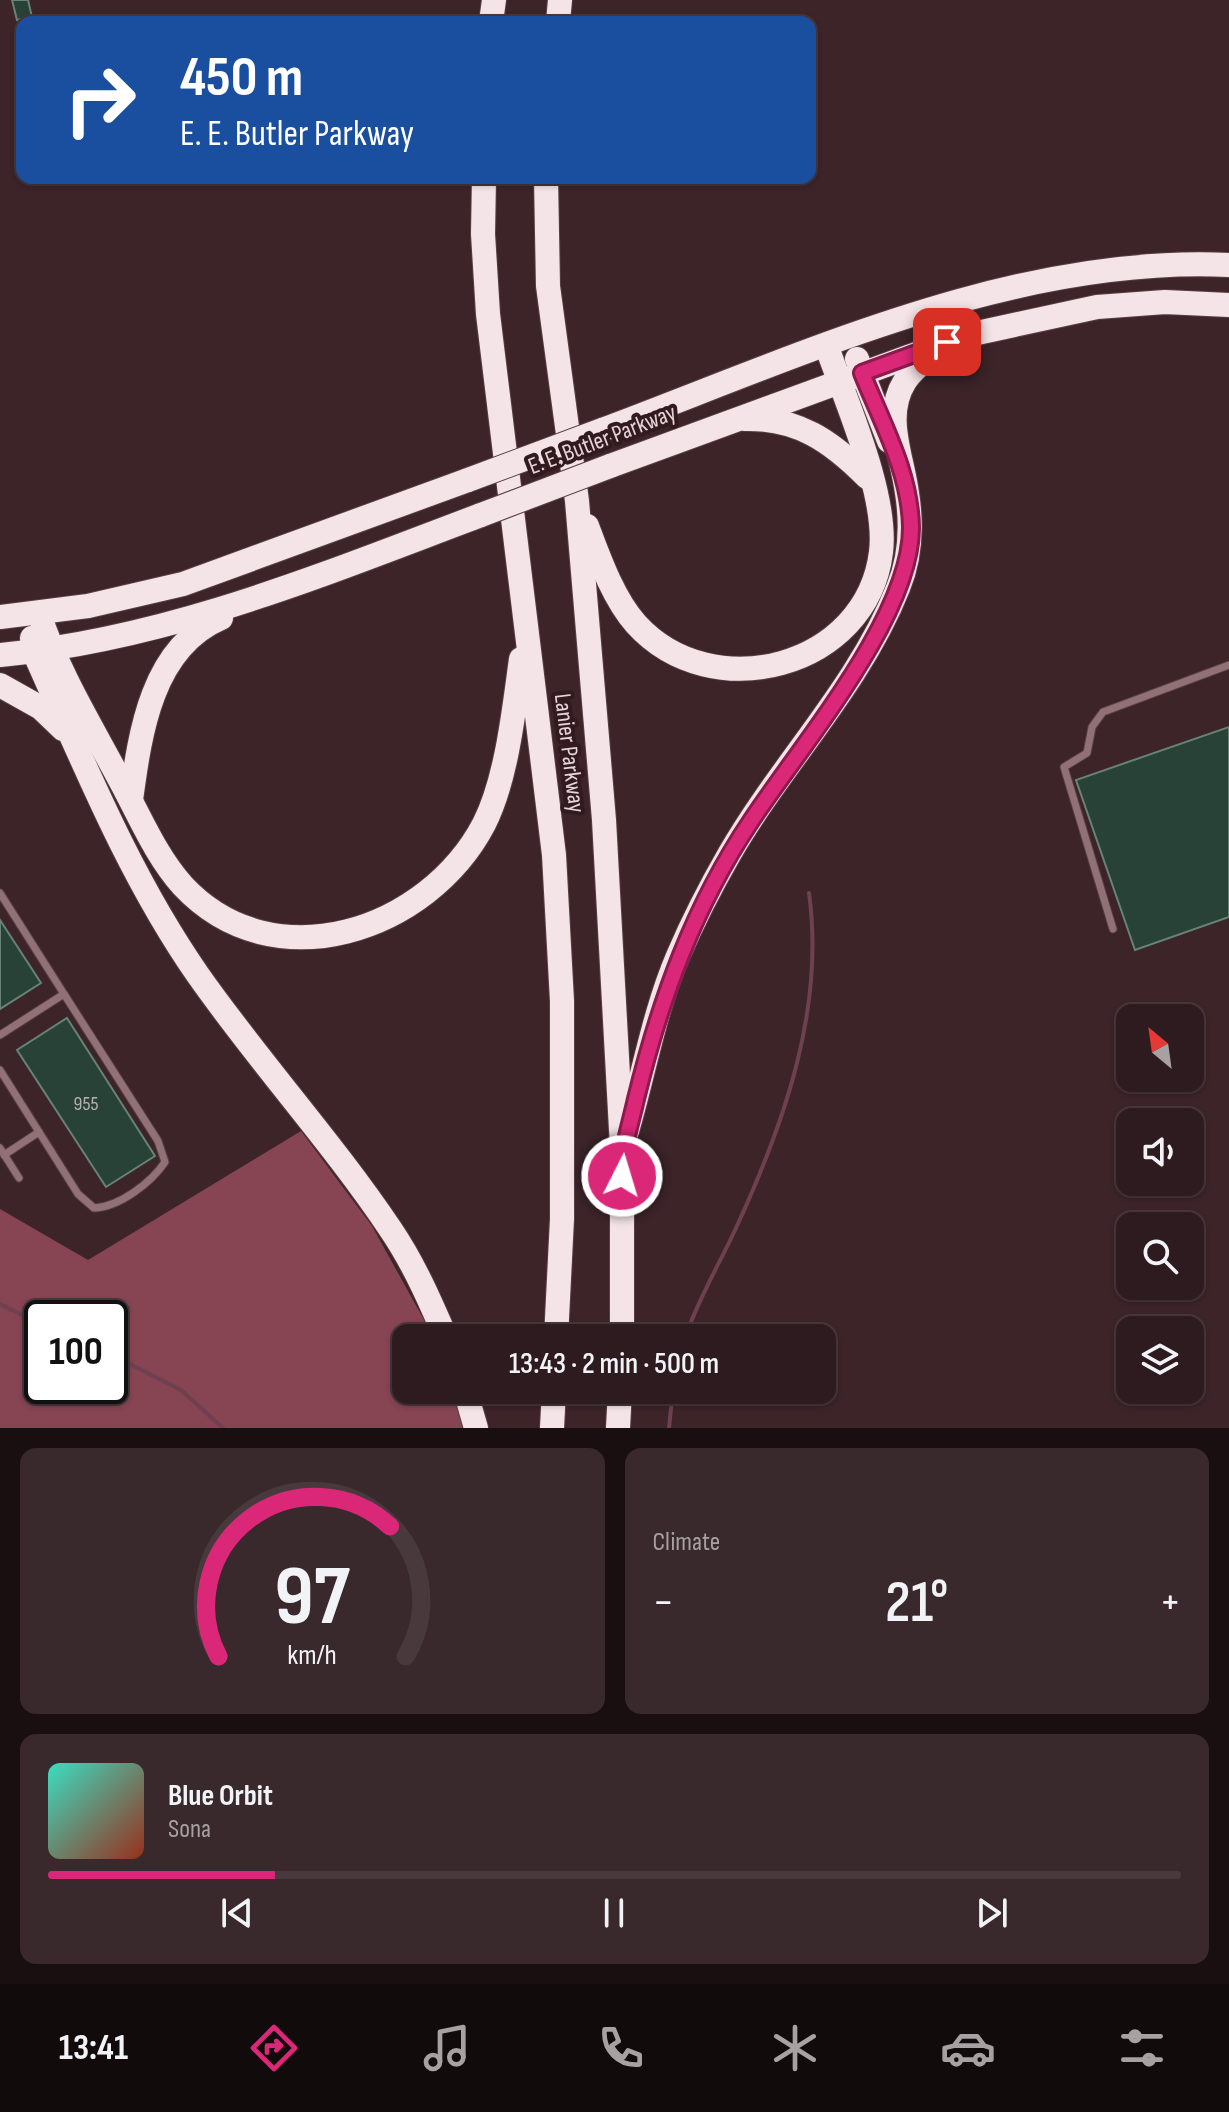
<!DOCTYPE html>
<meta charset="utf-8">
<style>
body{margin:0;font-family:"Sofia Sans Condensed",sans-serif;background:#39282c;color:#f1f3f6;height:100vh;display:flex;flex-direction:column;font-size:30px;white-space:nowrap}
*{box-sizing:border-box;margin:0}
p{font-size:26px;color:#a7a1a4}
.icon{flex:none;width:44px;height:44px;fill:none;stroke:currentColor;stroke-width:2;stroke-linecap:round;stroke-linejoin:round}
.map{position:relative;height:1428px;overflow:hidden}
.panel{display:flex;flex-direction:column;gap:20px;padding:20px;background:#190f11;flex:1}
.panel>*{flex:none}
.guide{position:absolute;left:16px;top:16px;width:800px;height:168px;border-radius:16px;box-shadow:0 2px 6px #0004,0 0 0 2px #48393d;background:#1a4fa0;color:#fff;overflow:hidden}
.needle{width:52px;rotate:331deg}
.fabs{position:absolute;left:1116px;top:1004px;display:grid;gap:16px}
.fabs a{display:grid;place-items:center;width:88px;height:88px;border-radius:16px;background:#2d1b1f;box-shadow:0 2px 6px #0004,0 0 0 2px #48393d;font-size:40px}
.speed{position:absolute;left:24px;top:1300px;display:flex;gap:16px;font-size:40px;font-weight:700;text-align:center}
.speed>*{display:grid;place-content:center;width:104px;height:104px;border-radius:50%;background:#2d1b1f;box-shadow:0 2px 6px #0004,0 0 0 2px #48393d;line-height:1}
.speed .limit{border:4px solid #111;border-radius:12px;background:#fff;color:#111}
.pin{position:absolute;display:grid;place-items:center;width:68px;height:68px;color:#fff;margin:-34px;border-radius:16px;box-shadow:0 4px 12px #0006}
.me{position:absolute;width:88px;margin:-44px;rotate:5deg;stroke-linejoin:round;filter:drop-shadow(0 0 6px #0008)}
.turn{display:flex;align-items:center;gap:28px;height:168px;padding:0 32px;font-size:36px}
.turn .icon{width:104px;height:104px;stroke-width:2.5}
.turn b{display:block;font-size:56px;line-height:68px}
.big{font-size:60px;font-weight:600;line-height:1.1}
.panel .card{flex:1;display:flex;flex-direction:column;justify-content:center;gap:12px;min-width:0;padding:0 28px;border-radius:16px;background:#39282c}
.panel .dial{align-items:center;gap:0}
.dial svg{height:208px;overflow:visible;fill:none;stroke:#48393d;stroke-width:7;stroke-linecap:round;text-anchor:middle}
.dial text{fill:#f1f3f6;stroke:none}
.song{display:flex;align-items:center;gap:24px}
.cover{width:96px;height:96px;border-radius:12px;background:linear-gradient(135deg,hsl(170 70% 55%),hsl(10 70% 35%))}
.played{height:8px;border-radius:4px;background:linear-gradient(90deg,#db2777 20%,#48393d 20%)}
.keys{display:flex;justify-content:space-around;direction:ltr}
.heat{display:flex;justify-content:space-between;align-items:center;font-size:44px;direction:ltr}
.panel .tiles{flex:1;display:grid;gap:20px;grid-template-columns:1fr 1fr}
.card:last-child{grid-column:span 2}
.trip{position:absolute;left:392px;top:1324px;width:444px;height:80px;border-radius:16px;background:#2d1b1f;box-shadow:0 2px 6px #0004,0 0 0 2px #48393d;font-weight:600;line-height:80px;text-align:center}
.tabs{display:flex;height:128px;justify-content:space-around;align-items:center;background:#120b0c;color:#a7a1a4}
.tabs .icon{width:56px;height:56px}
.tabs .on{color:#db2777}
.tabs b{font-size:36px;color:#f1f3f6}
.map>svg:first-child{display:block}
</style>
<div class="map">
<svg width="1229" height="1428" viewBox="0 0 1229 1428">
<rect width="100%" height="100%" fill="#3c2429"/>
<path fill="#874453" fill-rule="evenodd" d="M301,1131L372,1226L434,1338H406V1390H454L465,1428H0V1209L88,1260ZM42,1318H110V1386H42Z"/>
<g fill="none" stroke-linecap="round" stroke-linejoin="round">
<g stroke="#6f4050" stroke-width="4">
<path d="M0,1304L42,1325"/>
<path d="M685,1338C698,1299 719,1265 736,1228C784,1124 825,1009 809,893"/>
<path d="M110,1354L181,1390L223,1428"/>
<path d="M669,1428L673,1390"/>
</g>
</g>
<g fill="#284237" stroke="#678377" stroke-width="2">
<path d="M12,0H28L32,17L17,20Z"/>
<path d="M1229,727V917L1135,950L1076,780Z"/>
<path d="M0,920L41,983L0,1009Z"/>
<path d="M67,1018L155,1156L106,1187L17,1050Z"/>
</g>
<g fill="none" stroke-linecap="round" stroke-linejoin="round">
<defs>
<g id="lane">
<path d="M0,893L64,994"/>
<path d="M1113,929L1064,767L1087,753L1092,727L1103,712L1229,665"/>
<path d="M0,1035L64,994L158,1141L165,1162C151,1183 119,1207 94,1208L78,1194L0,1070"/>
<path d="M0,1148L19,1178"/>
<path d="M4,1155L39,1132"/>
</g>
<g id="highway">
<path d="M491,22L494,0"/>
<path d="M558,22L560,0"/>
<path d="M484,178L483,234L488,314L554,855L562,1001V1219L556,1338"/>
<path d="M546,178L548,286L577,501L604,820L622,1148V1338"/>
<path d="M857,359L889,441"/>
<path d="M746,419C798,418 831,441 867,477"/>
<path d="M602,430C800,356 1013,255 1229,265"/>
<path d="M610,466L968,335L1097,307L1165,302L1229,305"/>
<path d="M587,526C599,558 613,598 636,624C712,708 867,668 881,552C888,495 846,402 827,347"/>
<path d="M39,613C58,673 92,727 121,782C140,817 156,856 183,886C274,983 428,931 484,824C507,779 514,709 521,659"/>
<path d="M0,617L88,606L183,584L468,480"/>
<path d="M32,638L34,652C83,761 129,876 198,975C259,1062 332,1142 391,1230C414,1264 430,1301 446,1338"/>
<path d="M0,655C169,639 324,574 481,515"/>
<path d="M0,685L41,708L63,729"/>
<path d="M131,800C140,734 151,648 221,618"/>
<path d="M627,1131C644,1073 654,1012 678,956C693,921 711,886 730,853C782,763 859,686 898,588C911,557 912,525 907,493C902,455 883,416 905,381C920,359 946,348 968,335"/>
<path d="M465,1390L476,1428"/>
<path d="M552,1428L554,1390"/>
<path d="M618,1428L620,1390"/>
</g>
</defs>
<use href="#lane" stroke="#574045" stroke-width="9"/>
<use href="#highway" stroke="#574045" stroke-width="26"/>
<use href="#lane" stroke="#917176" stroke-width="7"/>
<use href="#highway" stroke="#f5e4e7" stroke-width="24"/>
<defs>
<g id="highway-bridge">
<path d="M468,480L602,430"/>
<path d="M481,515L610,466"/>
</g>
</defs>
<use href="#highway-bridge" stroke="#574045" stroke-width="26" stroke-linecap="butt"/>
<use href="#highway-bridge" stroke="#f5e4e7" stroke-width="24"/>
</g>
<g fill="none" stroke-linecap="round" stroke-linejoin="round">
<defs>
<path id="route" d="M622,1176C622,1148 630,1126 636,1099C660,1000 694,906 751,821C799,748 912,616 911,527C910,472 882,423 862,373L947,342"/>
</defs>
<use href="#route" stroke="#8e194d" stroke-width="20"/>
<use href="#route" stroke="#db2777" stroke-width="14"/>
</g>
<g text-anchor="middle" stroke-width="8" stroke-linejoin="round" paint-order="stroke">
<g font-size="20" fill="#b6b0af">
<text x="86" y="1110">955</text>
</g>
<g font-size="24" fill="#e5d4d7" stroke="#321b1f">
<text transform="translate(602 439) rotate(-21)" y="8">E. E. Butler Parkway</text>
<text transform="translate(570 753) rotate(83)" y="8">Lanier Parkway</text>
</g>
</g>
</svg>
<div class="fabs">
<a><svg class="needle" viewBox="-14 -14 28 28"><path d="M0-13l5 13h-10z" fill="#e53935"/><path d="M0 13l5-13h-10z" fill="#a7a1a4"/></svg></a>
<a><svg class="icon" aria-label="sound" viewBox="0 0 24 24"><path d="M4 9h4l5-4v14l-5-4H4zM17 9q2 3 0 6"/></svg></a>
<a><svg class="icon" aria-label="search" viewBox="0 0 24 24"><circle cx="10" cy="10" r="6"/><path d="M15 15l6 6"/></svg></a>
<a><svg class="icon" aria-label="layers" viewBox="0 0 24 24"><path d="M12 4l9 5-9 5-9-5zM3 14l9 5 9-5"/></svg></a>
</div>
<div class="speed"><div class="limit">100</div></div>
<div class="pin" style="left:947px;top:342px;background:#d93025"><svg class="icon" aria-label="arrive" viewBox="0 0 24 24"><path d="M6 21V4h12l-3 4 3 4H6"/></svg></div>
<svg class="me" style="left:622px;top:1176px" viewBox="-20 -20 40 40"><circle r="17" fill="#db2777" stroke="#fff" stroke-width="3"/><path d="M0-11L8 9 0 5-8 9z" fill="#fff"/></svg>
<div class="trip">13:43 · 2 min · 500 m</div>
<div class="guide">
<div class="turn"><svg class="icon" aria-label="right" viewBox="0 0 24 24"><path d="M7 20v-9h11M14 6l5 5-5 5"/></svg><div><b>450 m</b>E. E. Butler Parkway</div></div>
</div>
</div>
<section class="panel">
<div class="tiles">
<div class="card dial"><svg viewBox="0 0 100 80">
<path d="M14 69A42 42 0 1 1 86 69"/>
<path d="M14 69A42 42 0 0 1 80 19" stroke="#db2777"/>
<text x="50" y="56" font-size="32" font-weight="700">97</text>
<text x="50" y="72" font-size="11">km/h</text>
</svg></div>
<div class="card"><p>Climate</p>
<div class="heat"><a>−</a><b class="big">21°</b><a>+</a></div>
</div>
<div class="card">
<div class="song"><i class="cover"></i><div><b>Blue Orbit</b><p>Sona</p></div></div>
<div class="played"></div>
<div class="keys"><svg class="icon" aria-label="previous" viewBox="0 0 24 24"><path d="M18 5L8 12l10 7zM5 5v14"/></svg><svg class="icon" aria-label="pause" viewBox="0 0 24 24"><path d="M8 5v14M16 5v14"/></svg><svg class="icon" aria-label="next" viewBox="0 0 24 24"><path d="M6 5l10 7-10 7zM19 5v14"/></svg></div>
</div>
</div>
</section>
<nav class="tabs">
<b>13:41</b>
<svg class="icon on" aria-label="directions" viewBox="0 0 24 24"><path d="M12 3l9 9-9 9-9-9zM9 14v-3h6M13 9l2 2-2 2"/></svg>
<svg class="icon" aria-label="music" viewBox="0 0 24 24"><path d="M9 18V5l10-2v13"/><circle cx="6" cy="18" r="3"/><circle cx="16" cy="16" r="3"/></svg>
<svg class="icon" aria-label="phone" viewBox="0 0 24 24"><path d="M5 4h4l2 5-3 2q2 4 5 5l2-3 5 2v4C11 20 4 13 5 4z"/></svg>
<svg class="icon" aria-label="climate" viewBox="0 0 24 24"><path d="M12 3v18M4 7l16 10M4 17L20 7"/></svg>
<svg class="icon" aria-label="car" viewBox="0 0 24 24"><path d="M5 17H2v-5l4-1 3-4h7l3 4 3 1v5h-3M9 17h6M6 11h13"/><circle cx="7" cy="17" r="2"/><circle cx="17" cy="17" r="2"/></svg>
<svg class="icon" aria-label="filters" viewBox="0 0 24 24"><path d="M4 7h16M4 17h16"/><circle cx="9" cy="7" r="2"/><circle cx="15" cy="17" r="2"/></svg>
</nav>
